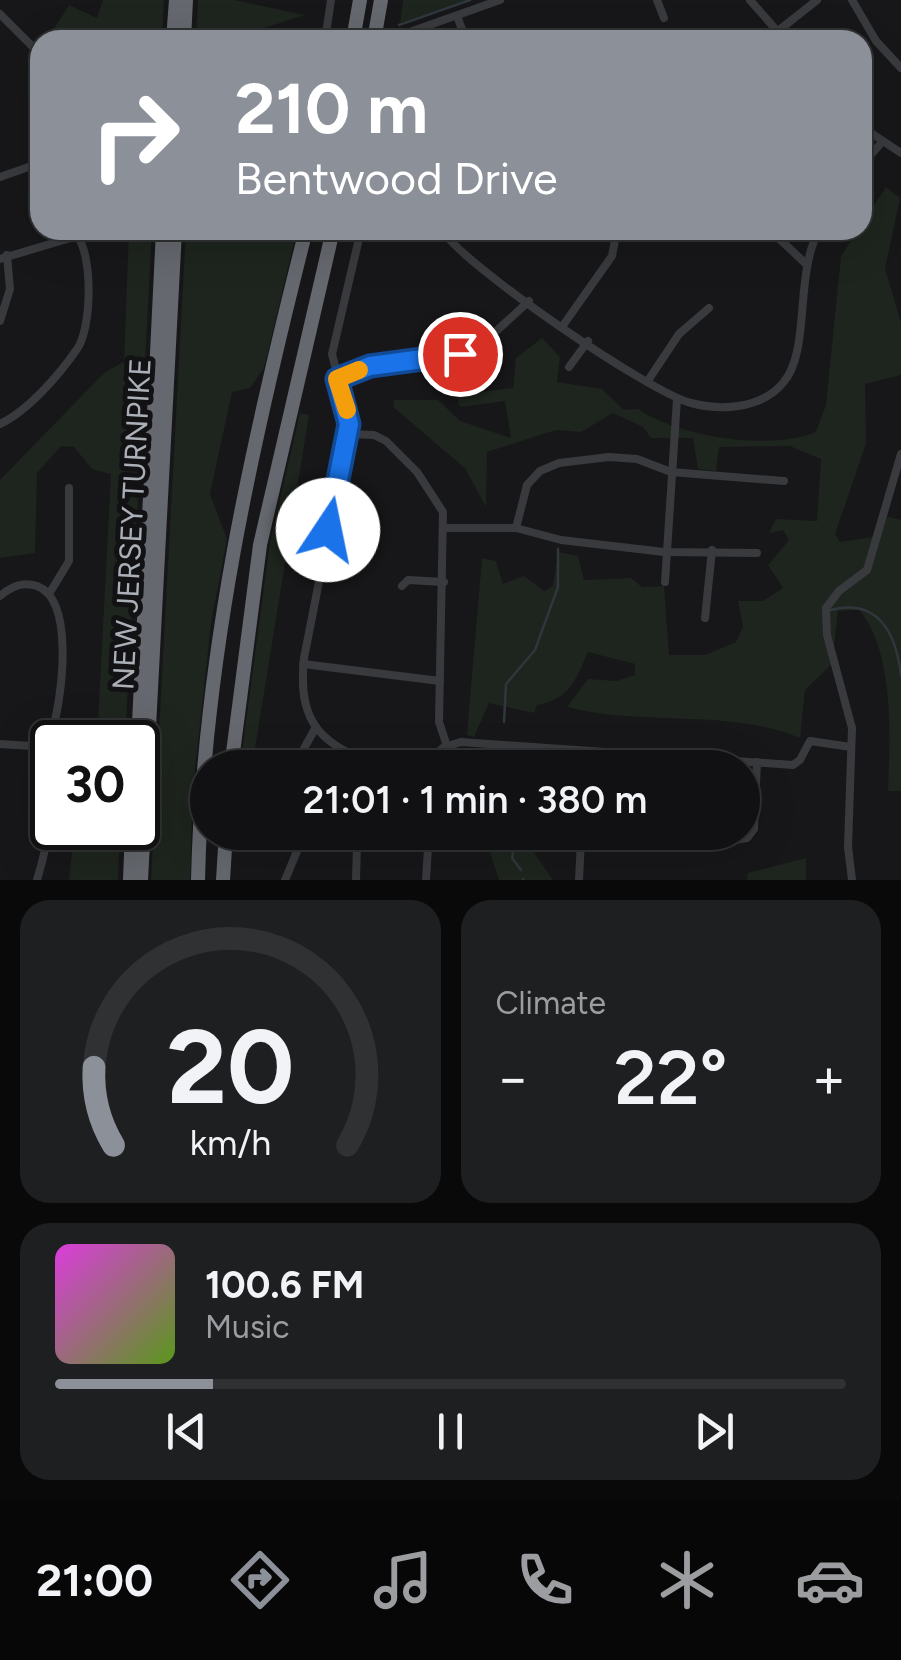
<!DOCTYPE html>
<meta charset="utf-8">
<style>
body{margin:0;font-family:Figtree,sans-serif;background:#1e1f21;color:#f1f3f6;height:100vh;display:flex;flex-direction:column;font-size:38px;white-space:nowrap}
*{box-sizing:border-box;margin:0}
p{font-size:32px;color:#9c9da0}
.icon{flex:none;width:55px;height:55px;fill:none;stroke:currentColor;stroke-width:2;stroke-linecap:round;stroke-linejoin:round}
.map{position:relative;height:880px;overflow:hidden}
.panel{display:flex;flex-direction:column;gap:20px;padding:20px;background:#09090a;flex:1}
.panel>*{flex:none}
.top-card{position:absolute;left:30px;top:30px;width:842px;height:210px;border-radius:30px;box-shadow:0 10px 40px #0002,0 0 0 2px #303133;background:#8c9099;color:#fff;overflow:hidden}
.speed{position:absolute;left:30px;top:720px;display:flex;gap:20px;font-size:50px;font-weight:700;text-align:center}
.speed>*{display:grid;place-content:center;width:130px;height:130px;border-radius:50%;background:#111113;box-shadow:0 10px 40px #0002,0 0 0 2px #303133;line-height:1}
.speed .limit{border:5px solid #111;border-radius:15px;background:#fff;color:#111}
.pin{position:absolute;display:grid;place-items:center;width:85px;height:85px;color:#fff;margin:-42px;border:5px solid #fff;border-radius:50%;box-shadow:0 2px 10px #0007}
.me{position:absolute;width:110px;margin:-55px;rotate:11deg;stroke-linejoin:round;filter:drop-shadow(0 0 8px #0008)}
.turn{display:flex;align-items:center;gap:35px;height:210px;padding:0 40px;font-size:45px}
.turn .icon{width:130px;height:130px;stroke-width:2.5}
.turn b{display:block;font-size:70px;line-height:85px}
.big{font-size:75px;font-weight:600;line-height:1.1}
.panel .widget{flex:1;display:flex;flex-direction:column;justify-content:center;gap:15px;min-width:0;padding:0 35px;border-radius:30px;background:#1e1f21}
.panel .dial{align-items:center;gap:0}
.dial svg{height:260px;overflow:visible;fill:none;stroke:#303133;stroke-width:7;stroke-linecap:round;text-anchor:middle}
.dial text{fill:#f1f3f6;stroke:none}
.song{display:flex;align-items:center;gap:30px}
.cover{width:120px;height:120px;border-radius:15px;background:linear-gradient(135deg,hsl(300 70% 55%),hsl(90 70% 35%))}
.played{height:10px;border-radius:5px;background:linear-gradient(90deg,#8c9099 20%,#303133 20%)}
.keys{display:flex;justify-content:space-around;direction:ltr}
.heat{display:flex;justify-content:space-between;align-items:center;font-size:55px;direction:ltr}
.panel .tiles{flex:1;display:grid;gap:20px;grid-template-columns:1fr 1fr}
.widget:last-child{grid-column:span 2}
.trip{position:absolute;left:190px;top:750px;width:570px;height:100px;border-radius:50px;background:#111113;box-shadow:0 10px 40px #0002,0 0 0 2px #303133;font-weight:600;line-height:100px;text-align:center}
.tab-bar{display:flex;height:160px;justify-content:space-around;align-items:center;background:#070708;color:#9c9da0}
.tab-bar .icon{width:70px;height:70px}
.tab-bar .active{color:#8c9099}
.tab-bar b{font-size:45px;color:#f1f3f6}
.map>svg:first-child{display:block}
</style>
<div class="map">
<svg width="901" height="880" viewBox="0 0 901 880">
<rect width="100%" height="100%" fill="#171719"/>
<g fill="#1e241e">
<path d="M103,0H164L162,40H56L50,35L69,5L97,18Z"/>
<path d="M198,0H234L305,15L226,40H196Z"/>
<path d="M403,0H468L400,23Z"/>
<path d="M886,187L900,198L885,269L901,322V375L865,384L866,444L835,534L840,542L879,536L885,516L901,520V791H888C890,738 895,652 859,610L838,611L832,664L805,690L800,738C728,708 643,727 567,707L588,679L617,681L635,675V664L588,652C575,681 570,699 537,705L534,713L489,703L474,737L467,735L482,558L496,561L503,584L524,576L544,591L553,586L558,552L578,556L584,580L631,578L642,587L664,586L669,655H705L736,642L743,627L738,601H763L783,588L768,565L789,540L783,530L769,533L776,519L817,521L821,459L790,446L719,447L716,471L698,469L693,438H651L643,427L613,413L581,432L556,430L487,452L486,507L465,468L393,407L394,400H438L460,421L511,438L505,401L460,407L456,395L513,388L516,358L542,338L560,357L557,382L602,389L624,410L638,409C678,437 771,451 816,432L826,405L841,256Z"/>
<path d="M129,230H152L125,742H97L111,474L92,469L74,447L61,446L37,473L35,553L0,558V480L105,372L124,362Z"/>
<path d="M186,230H297L264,368L250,388L232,392L210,494L227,539L211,624L193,788L190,880H151Z"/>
<path d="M300,413L309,415L252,767H240L270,542Z"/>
<path d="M75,828H120L118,880H69Z"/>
<path d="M513,833H529L533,851L553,880H499L487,843L504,847Z"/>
<path d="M806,858V880H747L748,873Z"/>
</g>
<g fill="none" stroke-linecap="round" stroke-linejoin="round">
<g stroke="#2f373c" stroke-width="2.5">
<path d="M399,25L470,0"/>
<path d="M831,610C878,598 896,633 901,675"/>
<path d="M504,722L506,684L535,650L558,587V549"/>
<path d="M517,832L512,858L521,870"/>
<path d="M523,879V880"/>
</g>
<g stroke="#393a3e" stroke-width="8">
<path d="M657,0L664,18"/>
<path d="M750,0L785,40"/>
<path d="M852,0L876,41L901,68"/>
<path d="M0,14L40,54"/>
<path d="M457,16L463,32L460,40"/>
<path d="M778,31L817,0"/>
<path d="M325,40L331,0"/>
<path d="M387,40L500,0"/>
<path d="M862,127L901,153"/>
<path d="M862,165L882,142"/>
<path d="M0,177L40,163"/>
<path d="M361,230L332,354L348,415V434L304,658C297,727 323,745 384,768"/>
<path d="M442,230C463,265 650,393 691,403C721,411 761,409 783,383C811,351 794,276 819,230"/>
<path d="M770,230L805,263"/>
<path d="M0,259L77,236C93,255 92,328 77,349C60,374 28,411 0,424"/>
<path d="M0,321L10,289L7,255"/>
<path d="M564,324L612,256L617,230"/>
<path d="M569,367L588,341"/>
<path d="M337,379L370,366L435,360L479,347L529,301"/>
<path d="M647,382L679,334L709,308"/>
<path d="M348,434L374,435L386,441L417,472L443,512L439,722L447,746"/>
<path d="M446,528H516L561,540L664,552L757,553"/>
<path d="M516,528L527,485L540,471L559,463L609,457L637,459L671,472L784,481"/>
<path d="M328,530L351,534"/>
<path d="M665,582L677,399"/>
<path d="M402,586L408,580L444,582"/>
<path d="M49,594L69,561V488"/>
<path d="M0,596C11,587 22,581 37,586C75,600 62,696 53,728L31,746L0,744"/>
<path d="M705,618L712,550"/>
<path d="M303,664L440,681"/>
<path d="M34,745C60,783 50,837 37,880"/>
<path d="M293,768L316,727"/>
<path d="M420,768L444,747L461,742L793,765L800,760L810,741L851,747"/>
<path d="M533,768L534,747"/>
<path d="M349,832L357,844L356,880"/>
<path d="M533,832C553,854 605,836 631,834C669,830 710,846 747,838L754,829L757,762"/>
<path d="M285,880L305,832"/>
<path d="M426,880L429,832"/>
<path d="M579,880L581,840"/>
<path d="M852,880L848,847L852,728L827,635L826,608L839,591L867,570L901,454"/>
</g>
<g stroke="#65686e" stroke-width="14">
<path d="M173,40L176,0"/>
<path d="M184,40L186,0"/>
<path d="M353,40L360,0"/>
<path d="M374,40L381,0"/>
<path d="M138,743L163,230"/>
<path d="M231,768L260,545L333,230"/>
<path d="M130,880L132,828"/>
<path d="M141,880L175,230"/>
<path d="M198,880C203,659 252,443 306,230"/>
<path d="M223,880L226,832"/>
</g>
</g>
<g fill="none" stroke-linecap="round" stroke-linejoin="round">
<defs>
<path id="route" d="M328,530L349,424L337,379L370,366L460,354"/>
</defs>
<use href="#route" stroke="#114b97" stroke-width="25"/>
<use href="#route" stroke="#1a73e8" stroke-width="18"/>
<path stroke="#f59e0b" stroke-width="18" d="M347,410L337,379L359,370"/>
</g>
<g text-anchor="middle" stroke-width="10" stroke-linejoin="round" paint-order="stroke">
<g font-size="30" fill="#abb0b8" stroke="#121214">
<text transform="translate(132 524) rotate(-87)" y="10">NEW JERSEY TURNPIKE</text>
</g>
</g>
</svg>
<div class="speed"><div class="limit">30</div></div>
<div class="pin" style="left:460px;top:354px;background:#d93025"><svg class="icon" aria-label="arrive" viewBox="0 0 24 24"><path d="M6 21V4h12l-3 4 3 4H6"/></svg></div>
<svg class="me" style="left:328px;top:530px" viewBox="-20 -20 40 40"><circle r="19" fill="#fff"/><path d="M0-13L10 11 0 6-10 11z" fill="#1a73e8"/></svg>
<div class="trip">21:01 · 1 min · 380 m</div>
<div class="top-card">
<div class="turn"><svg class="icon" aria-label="right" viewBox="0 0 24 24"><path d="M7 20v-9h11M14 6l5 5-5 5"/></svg><div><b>210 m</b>Bentwood Drive</div></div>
</div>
</div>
<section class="panel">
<div class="tiles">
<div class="widget dial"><svg viewBox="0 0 100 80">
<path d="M14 69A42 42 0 1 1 86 69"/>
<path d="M14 69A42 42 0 0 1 8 45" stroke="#8c9099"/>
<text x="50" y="56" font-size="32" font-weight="700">20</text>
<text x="50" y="72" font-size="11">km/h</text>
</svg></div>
<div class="widget"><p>Climate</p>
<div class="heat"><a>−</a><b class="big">22°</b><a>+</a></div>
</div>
<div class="widget">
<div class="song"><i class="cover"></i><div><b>100.6 FM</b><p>Music</p></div></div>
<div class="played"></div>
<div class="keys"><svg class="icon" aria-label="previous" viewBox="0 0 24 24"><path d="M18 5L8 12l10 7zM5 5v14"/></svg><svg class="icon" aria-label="pause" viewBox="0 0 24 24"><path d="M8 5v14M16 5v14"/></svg><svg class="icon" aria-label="next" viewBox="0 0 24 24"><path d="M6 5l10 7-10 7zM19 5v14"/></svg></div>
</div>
</div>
</section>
<nav class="tab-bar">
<b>21:00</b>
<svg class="icon active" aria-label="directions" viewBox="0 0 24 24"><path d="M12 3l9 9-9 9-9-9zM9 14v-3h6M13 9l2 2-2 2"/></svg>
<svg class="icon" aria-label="music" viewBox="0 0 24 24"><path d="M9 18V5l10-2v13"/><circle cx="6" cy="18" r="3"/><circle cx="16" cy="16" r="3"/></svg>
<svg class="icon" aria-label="phone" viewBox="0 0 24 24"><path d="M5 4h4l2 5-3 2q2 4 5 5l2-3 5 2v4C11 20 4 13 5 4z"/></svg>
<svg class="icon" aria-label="climate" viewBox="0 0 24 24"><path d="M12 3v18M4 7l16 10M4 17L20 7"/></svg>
<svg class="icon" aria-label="car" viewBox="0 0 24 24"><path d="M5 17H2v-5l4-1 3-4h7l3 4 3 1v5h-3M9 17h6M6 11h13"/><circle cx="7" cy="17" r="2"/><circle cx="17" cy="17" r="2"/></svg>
</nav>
